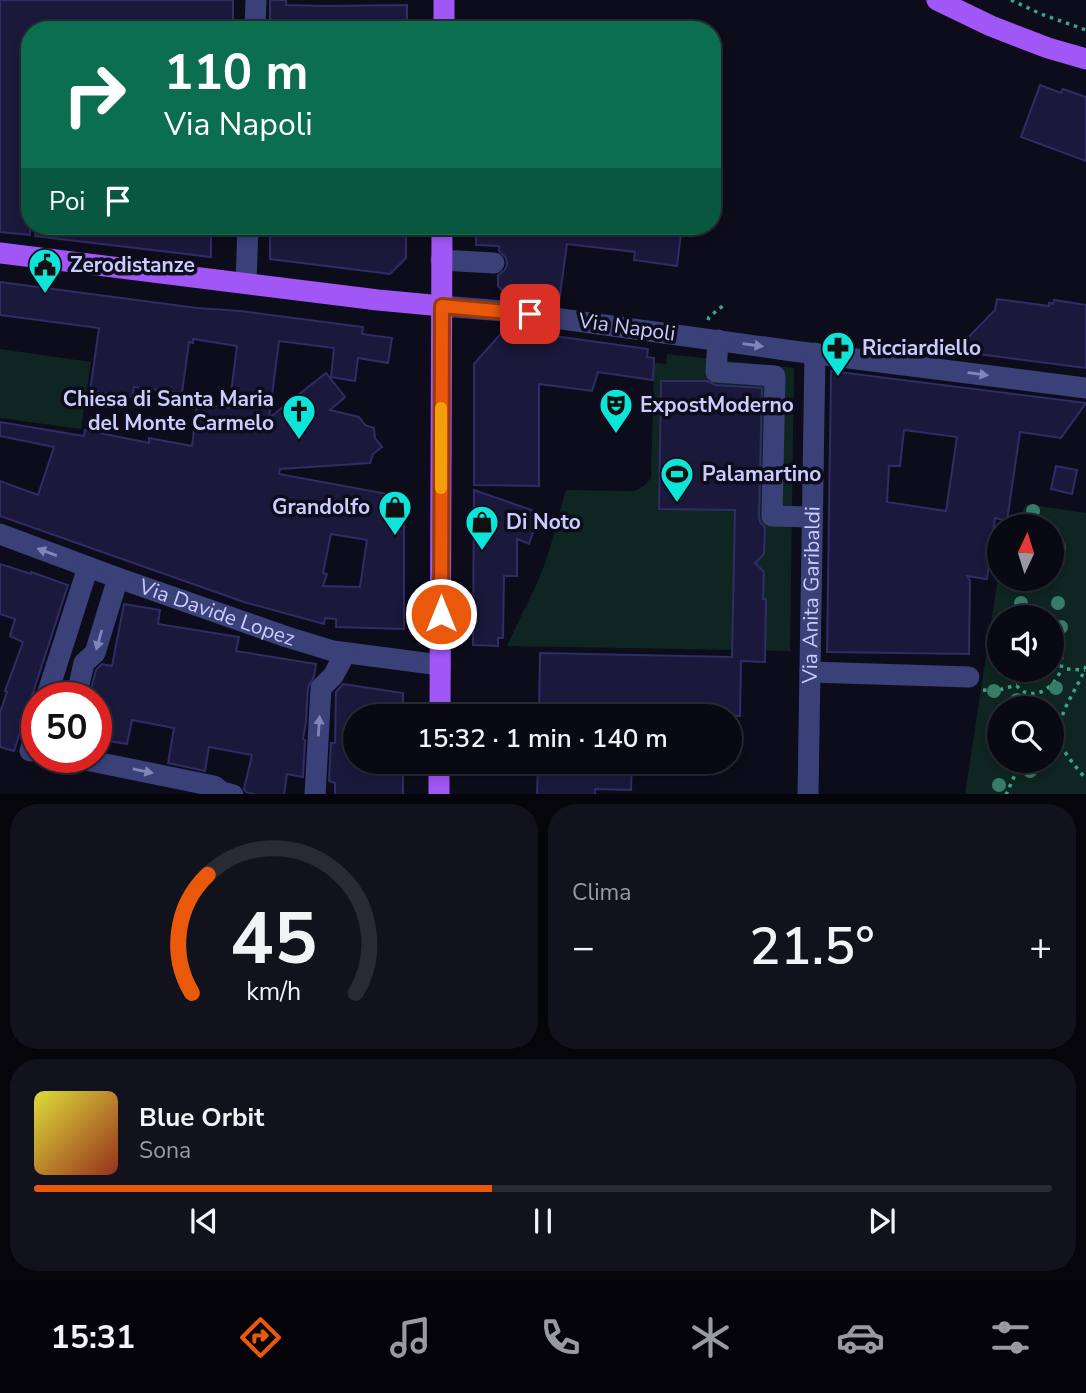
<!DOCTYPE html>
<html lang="it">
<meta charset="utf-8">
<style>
body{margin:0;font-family:"Nunito Sans",sans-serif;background:#12121d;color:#f1f3f6;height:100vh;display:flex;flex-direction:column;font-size:26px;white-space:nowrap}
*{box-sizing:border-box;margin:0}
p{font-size:23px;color:#999aa0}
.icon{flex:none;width:38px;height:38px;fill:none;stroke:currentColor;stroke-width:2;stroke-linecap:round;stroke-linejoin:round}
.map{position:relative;height:794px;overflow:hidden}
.panel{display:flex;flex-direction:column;gap:10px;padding:10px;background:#05050b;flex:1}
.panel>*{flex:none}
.hud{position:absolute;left:21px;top:21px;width:700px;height:214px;border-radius:28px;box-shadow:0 4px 10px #0003,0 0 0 2px #292a34;background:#0b6e4f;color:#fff;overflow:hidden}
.needle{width:46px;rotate:4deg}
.tools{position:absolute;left:987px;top:514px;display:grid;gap:14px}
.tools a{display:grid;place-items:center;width:77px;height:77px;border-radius:50%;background:#090914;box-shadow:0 4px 10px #0003,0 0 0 2px #292a34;font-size:35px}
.speed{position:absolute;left:21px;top:682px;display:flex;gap:14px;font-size:35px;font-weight:700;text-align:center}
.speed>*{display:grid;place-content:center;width:91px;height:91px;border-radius:50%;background:#090914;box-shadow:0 4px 10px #0003,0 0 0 2px #292a34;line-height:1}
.speed .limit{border:10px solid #d22;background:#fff;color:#111}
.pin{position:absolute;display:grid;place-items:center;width:60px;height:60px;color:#fff;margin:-30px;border-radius:14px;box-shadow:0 4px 10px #0006}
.me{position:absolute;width:77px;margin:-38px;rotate:0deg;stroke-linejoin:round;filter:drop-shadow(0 0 5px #0008)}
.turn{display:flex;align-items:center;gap:24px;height:147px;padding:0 28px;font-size:32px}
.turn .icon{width:91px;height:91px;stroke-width:2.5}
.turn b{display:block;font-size:49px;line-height:60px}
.then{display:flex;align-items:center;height:66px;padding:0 28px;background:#0003;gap:14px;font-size:26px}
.big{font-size:52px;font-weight:600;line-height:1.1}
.panel .tile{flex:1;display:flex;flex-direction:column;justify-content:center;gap:10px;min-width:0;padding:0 24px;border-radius:28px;background:#12121d}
.panel .dial{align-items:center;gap:0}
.dial svg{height:182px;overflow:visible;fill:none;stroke:#292a34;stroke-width:7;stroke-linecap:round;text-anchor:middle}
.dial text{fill:#f1f3f6;stroke:none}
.song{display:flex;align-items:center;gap:21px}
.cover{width:84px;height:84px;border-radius:10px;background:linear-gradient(135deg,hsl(60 70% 55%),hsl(10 70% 35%))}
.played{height:7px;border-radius:4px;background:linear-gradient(90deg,#ea580c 45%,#292a34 45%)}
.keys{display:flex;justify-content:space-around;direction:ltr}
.heat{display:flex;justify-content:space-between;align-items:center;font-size:38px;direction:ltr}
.panel .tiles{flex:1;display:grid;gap:10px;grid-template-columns:1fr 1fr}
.tile:last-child{grid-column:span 2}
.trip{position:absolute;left:343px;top:704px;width:399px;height:70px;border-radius:35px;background:#090914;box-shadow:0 4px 10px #0003,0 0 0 2px #292a34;font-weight:600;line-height:70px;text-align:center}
.tabs{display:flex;height:112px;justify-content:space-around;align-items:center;background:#040408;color:#999aa0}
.tabs .icon{width:49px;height:49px}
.tabs .current{color:#ea580c}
.tabs b{font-size:32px;color:#f1f3f6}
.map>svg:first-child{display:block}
</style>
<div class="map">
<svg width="1086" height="795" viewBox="0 0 1086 795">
<rect width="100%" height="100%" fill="#0c0c1b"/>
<g fill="#0f2521" fill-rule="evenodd">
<path d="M0,349L91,362L81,429L0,418Z"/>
<path d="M667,354L794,368L790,651L507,646C519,619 535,591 545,563C554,539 558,514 566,490L634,491L644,486L651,478L654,363L666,364Z"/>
<path d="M1026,504L1086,513V794H965L999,571V579H1052V527H1016ZM999,618H1052V670H999ZM999,709H1052V761H999Z"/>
</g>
<g fill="#1b193b" stroke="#2f2c66" stroke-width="2" fill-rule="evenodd">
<path d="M0,0H233V30H30V235L0,232Z"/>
<path d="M270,0H286V5L326,6L407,5V30H270Z"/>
<path d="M1040,85L1061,93L1063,89L1086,97V161L1021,137Z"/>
<path d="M36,226H211V257L35,236Z"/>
<path d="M270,226H406V258L390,274L270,259Z"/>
<path d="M476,226H682L677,266L634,260L635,252L567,244L559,302L506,294L498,286V275L505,270L507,264L506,258L499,251V246L476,245Z"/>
<path d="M0,282L197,308L241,311L363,327L362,334L392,338L388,363L358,358L355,381L331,377L334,348L279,341L269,418L326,373L345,397L330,410L359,417L365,425L374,428L375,438L382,447L373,454L370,463L280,469L279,474L404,497V629L336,627V619L325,618L324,624L244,602L0,516V481L38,495L54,447L0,436V422L84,436L85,430L149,443V438L192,446L197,404L229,408L237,346L193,339V343L189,342L182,393L134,387L132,397L90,391L99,328L0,315ZM331,534L367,540L360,587L323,586L327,574L323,573Z"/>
<path d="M997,299L1049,306V303L1053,304L1054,300L1086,305V368L955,351L995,310Z"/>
<path d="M505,329L648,349L647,357L654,358L653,380L598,372L592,391L539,384V486L474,485V364Z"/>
<path d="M831,371L1086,403L1061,438L1020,432L1007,521L995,518L987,579L967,576L970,581L969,654L827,652ZM904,430L957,437L946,511L887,502L889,466H900Z"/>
<path d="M661,381H707L715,385L762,388L759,516L760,522L765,527L764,554L755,563L764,572L763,599H766L765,662L741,661L740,716L597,712V716H539L540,653L732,657L735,510L659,509Z"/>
<path d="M1056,466L1077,470L1072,494L1051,489Z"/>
<path d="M474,490L540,513L529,544L517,539V576H504L503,638H498V646L473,645Z"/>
<path d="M0,564L31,574V572L68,585L14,751L0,747V713L7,692L5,691L23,642L10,636L15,619L0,614Z"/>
<path d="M124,604L160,610L158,624L239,637L236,651L316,664L314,677L308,687L306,722L303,739L305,740L303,777L287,774L284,795H257L246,792L244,789L252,755L209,747L205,771L168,763L174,728L132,720L127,744L96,739V698H89L96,670L102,664L112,666Z"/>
<path d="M343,684L403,693V716H355V761H403V795H335V783L329,781L331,743H335L336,692Z"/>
<path d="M538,761H632L631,790L595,789V795H537Z"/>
</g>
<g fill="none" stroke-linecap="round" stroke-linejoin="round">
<g stroke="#33a68d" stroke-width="3.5" stroke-dasharray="3.5 5" stroke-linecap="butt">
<path d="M1011,0L1041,14L1086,30"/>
<path d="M708,320L709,317L725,304"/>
<path d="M1030,618L1032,608"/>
<path d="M1086,666C1078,689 1057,712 1059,738C1061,751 1078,769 1086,779"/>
<path d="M1067,669L1085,670"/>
<path d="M1010,670C1022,724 1086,673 1052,640"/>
<path d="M983,690L995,691L1017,685"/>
<path d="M1027,709L1034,694"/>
<path d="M1006,795L1021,761"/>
</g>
<g stroke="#394178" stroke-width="21">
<path d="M255,30L256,0"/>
<path d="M441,260L494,263"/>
<path d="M246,283L248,226"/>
<path d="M442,306L504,311L793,351L1086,388"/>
<path d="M718,340L716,372L775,376L772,516L812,517"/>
<path id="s1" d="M0,534L118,578L287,637L333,651L440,665"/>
<path d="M810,672L969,677"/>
<path d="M46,698L88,567"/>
<path d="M76,698L84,663L95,653L118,578"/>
<path d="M30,751L37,728"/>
<path d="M76,758L214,786L222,792L233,795"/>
<path d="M315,795L321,688L333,676L345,654"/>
<path id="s2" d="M808,795L815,353"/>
</g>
<g stroke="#a156f6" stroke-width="21">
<path d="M937,0L991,26L1048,48L1086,59"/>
<path d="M444,30V0"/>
<path d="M0,253L378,300L442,306"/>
<path d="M440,716L442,226"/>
<path d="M439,795V761"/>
</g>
</g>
<g fill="#377c66">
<circle cx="1033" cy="511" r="7"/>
<circle cx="1059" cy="547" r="7"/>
<circle cx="1021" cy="603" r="7"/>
<circle cx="1058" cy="603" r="7"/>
<circle cx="1061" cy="627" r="7"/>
<circle cx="1056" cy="688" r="7"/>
<circle cx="994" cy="691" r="7"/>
<circle cx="1017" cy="700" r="7"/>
<circle cx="1030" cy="771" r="7"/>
<circle cx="999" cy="785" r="7"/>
</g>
<defs><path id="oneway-solid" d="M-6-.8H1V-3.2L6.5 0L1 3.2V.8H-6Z" transform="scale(1.75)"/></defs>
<g fill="#8186ba">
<use href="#oneway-solid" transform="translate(753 345) rotate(8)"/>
<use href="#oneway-solid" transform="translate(978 374) rotate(7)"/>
<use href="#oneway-solid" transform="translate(47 552) rotate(-160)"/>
<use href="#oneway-solid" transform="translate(99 640) rotate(106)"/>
<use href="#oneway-solid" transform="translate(319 726) rotate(-86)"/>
<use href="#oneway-solid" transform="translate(143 771) rotate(12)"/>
</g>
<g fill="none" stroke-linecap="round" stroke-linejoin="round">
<defs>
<path id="route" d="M441,614L442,306L530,314"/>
</defs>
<use href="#route" stroke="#983908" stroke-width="18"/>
<use href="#route" stroke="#ea580c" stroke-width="12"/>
<path stroke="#f59e0b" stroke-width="12" d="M441,488V408"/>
</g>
<defs>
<symbol id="civic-pin" viewBox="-11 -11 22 30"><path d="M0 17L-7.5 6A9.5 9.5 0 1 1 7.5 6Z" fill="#0ce5d8" stroke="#0c0c1b"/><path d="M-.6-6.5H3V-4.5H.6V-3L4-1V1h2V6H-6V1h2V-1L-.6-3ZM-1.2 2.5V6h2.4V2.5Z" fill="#111"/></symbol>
<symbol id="pharmacy-pin" viewBox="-11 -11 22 30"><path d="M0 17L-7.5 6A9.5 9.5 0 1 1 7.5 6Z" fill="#0ce5d8" stroke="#0c0c1b"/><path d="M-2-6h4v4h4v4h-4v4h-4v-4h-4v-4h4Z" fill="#111"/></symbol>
<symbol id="theatre-pin" viewBox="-11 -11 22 30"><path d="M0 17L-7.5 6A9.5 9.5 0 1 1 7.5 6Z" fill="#0ce5d8" stroke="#0c0c1b"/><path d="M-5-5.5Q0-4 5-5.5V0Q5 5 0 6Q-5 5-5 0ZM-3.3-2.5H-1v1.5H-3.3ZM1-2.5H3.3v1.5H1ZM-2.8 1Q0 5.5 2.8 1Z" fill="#111"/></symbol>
<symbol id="church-pin" viewBox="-11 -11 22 30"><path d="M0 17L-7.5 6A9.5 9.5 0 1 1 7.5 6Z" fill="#0ce5d8" stroke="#0c0c1b"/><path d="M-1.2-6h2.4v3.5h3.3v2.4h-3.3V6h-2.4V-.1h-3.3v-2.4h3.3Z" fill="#111"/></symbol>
<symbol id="stadium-pin" viewBox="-11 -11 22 30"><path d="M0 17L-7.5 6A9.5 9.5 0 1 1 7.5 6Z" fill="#0ce5d8" stroke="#0c0c1b"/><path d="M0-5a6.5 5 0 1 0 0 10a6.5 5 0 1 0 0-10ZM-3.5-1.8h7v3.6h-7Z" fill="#111"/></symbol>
<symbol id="shop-pin" viewBox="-11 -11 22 30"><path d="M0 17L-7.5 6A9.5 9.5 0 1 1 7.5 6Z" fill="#0ce5d8" stroke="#0c0c1b"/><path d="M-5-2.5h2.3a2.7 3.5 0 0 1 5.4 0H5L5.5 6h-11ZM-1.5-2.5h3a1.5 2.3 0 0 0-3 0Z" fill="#111"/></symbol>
</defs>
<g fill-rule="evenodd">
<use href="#civic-pin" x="26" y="246" width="38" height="52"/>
<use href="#pharmacy-pin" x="819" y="329" width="38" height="52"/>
<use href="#theatre-pin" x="597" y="386" width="38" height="52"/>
<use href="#church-pin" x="280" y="392" width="38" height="52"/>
<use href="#stadium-pin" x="658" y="455" width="38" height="52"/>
<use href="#shop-pin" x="376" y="488" width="38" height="52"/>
<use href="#shop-pin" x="463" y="503" width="38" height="52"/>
</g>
<g text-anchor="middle" stroke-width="7" stroke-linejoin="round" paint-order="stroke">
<g font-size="21" font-weight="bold" fill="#c9ccfc" stroke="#0c0c1b" text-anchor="start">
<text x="70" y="272">Zerodistanze</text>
<text x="862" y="355">Ricciardiello</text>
<text x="274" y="406" text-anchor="end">Chiesa di Santa Maria<tspan x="274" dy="24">del Monte Carmelo</tspan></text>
<text x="640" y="412">ExpostModerno</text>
<text x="702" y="481">Palamartino</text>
<text x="370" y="514" text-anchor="end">Grandolfo</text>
<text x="506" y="529">Di Noto</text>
</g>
<g font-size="21" fill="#c9ccfc" stroke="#0c0c1b">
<text transform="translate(627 327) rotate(8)" y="7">Via Napoli</text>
<text dy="7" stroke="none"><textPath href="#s2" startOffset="200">Via Anita Garibaldi</textPath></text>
<text dy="7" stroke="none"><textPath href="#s1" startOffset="231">Via Davide Lopez</textPath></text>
</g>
</g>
</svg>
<div class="tools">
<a><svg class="needle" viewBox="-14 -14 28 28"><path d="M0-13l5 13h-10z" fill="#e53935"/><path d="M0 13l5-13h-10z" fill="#999aa0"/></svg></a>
<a><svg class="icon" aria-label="sound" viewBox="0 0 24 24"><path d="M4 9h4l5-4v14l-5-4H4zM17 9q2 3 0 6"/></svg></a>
<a><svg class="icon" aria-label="search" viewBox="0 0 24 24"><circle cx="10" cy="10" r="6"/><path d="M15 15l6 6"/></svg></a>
</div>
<div class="speed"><div class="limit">50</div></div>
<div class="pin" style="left:530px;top:314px;background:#d93025"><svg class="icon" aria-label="arrive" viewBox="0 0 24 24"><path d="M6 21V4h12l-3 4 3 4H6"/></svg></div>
<svg class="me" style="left:441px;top:614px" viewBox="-20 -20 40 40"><circle r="17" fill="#ea580c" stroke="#fff" stroke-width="3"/><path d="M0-11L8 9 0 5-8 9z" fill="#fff"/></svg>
<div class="trip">15:32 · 1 min · 140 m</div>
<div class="hud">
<div class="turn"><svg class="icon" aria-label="right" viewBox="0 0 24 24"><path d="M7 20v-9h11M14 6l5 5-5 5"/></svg><div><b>110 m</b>Via Napoli</div></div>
<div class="then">Poi<svg class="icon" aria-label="arrive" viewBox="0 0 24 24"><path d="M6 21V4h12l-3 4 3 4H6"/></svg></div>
</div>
</div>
<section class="panel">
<div class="tiles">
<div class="tile dial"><svg viewBox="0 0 100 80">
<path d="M14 69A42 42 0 1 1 86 69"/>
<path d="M14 69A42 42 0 0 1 21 17" stroke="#ea580c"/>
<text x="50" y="56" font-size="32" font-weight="700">45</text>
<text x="50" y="72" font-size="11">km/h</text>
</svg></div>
<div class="tile"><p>Clima</p>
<div class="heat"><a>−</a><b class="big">21.5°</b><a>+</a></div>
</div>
<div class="tile">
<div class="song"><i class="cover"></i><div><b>Blue Orbit</b><p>Sona</p></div></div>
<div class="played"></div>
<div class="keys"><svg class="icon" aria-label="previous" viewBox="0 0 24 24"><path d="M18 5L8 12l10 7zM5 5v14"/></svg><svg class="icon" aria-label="pause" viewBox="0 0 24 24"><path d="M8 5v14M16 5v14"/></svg><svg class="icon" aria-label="next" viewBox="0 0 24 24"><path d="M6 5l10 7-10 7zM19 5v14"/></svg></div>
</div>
</div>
</section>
<nav class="tabs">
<b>15:31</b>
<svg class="icon current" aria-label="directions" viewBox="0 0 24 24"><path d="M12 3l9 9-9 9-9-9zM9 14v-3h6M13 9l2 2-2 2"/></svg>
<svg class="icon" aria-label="music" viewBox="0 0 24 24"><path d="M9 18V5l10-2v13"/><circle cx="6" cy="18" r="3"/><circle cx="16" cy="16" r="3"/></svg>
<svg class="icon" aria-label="phone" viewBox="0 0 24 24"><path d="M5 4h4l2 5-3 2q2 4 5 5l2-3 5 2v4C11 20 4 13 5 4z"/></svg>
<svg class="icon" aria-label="climate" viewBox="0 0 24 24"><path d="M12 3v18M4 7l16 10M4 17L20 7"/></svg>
<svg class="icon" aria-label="car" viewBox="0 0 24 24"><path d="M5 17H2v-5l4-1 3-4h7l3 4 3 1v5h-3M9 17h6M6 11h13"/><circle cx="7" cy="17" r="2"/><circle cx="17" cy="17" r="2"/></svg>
<svg class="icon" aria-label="filters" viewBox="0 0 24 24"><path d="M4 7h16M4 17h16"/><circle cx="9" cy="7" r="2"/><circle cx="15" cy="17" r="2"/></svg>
</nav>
